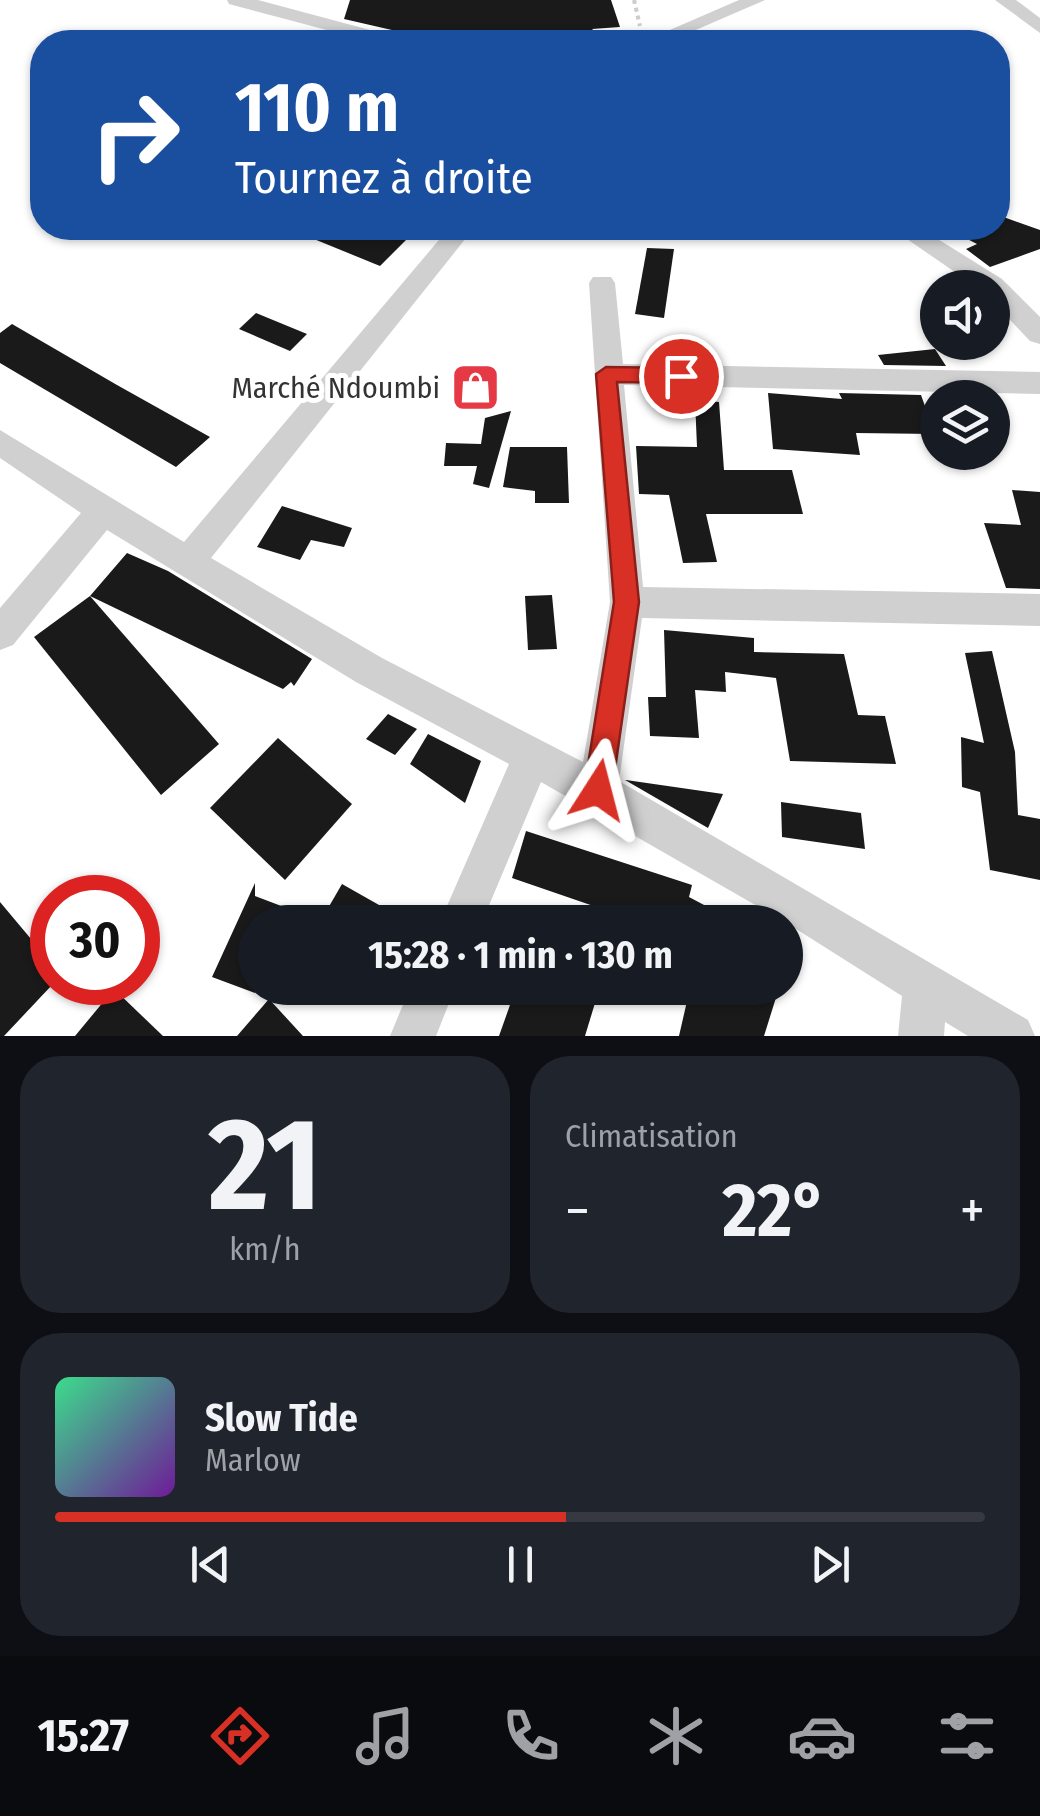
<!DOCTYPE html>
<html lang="fr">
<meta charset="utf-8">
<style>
body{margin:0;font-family:"Fira Sans Condensed",sans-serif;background:#20242c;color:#f1f3f6;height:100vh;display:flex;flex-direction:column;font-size:38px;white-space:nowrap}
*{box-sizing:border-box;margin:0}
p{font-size:32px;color:#9ea1a6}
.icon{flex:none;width:55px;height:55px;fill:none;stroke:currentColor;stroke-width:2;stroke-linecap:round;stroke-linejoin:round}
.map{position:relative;height:1036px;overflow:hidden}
.details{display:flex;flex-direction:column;gap:20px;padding:20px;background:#0d0f14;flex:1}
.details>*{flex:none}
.hud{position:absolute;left:30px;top:30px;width:980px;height:210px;border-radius:40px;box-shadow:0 2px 8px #0004;background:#1a4fa0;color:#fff;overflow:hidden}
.buttons{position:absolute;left:920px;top:270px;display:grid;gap:20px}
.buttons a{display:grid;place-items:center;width:90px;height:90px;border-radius:50%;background:#171b24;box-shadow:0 2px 8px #0004;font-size:50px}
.speed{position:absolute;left:30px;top:875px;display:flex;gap:20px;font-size:50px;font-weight:700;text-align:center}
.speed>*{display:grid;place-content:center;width:130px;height:130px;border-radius:50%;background:#171b24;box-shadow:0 2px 8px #0004;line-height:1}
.speed .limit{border:15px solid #d22;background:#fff;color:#111}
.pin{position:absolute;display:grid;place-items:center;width:85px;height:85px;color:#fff;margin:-42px;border:5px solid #fff;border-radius:50%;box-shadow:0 2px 10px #0007}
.me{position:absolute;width:110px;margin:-55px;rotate:9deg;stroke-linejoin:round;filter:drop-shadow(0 0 8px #0008)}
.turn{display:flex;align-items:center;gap:35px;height:210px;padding:0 40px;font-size:45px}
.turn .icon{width:130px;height:130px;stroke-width:2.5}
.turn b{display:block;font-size:70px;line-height:85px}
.big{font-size:75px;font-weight:700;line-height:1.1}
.details .widget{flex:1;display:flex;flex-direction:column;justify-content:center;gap:15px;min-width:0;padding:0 35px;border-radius:40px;background:#20242c}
.details .dial{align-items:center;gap:0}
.dial b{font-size:130px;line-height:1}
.song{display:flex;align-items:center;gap:30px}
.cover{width:120px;height:120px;border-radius:15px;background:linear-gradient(135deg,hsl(150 70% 55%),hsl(280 70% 35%))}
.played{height:10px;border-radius:5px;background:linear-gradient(90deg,#d93025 55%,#363941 55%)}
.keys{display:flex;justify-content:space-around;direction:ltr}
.heat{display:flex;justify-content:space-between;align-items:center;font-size:55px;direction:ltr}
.details .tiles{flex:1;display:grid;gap:20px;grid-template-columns:1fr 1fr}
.widget:last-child{grid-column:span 2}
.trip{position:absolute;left:238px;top:905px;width:565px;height:100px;border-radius:50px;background:#171b24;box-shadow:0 2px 8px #0004;font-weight:700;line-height:100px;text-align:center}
.tabs{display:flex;height:160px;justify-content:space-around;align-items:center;background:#090b0e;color:#9ea1a6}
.tabs .icon{width:70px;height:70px}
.tabs .active{color:#d93025}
.tabs b{font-size:45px;color:#f1f3f6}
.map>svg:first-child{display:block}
</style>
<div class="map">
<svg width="1040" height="1036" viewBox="0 0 1040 1036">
<rect width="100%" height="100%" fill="#fff"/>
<g fill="#1a1a1a">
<path d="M350,0H611L620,27L592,29L608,42H444L344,19Z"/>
<path d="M998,215L1040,230V249L990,267L966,249L977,244L946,228H998Z"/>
<path d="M287,228H374L406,240L380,266Z"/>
<path d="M647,248L674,249L664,318L635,314Z"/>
<path d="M256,313L307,334L290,351L239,329Z"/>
<path d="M12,324L117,385L210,437L176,467L0,363V333Z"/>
<path d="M935,349L946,366L884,365L878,355Z"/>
<path d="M768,393L842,399L839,393L921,395L935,434L856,433L860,455L773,449Z"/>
<path d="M695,400L719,402L724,470H792L803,514H706L717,562L683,563L669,495L639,494L636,446L697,447Z"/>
<path d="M511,411L489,488L473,484L477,466H444L446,443L481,444L485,418Z"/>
<path d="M510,447H567L569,503H535V491L503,487Z"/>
<path d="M1012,490L1040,492V589L1006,588L984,523L1021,525Z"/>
<path d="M282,506L352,528L344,547L311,540L300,560L257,547Z"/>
<path d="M127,553L168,571L312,659L294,686L291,682L283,689L90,596Z"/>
<path d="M552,595L557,649L528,650L525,596Z"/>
<path d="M90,596L219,744L161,795L34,637Z"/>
<path d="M664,630L754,638V652L844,654L858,715L885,716L896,764L790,761L776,678L725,672L726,692L695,690L699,738L650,736L648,697H666Z"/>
<path d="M992,651L1015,752L1018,815L1040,819V880L990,870L980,792L962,787L961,737L984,743L965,653Z"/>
<path d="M388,714L417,729L395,755L366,739Z"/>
<path d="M428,734L481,761L465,803L410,764Z"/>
<path d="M278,738L352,804L285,880L210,808Z"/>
<path d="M625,780H626L723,794L708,828Z"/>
<path d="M781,802L861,813L865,849L782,837Z"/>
<path d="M526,831L692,885L689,897L736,922H640L512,878Z"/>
<path d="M255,883V896L318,920L255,922V993L212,977Z"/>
<path d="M342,884L409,922H320Z"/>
<path d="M0,902L52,964V985L4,1036H0Z"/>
<path d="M516,988H562L595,1003L585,1036H499Z"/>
<path d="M690,988H779L764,1036H679Z"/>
<path d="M114,989L163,1036H75Z"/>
<path d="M269,999L303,1036H237Z"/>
</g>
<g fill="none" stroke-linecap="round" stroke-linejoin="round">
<path stroke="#cdcdcd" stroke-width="4" stroke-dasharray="4 4" stroke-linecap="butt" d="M634,0L640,26"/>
<g fill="#d0d0d0" fill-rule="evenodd">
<path d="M227,0H258L400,38L403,42H372L229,4Z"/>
<path d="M739,0H765L668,42H642Z"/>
<path d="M995,0H1016L1040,18V33Z"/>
<path d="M449,228H474L211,558L382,658L583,762L610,602L589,283L593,277H611L615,283L623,364L1040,372V394L624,385L643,587L1040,594V626L642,618L619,781L1028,1020L1035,1036H968L945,1022L944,1036H898L902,996L785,922L541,782L482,922H440L509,764L356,682L107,530L13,645L0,650V608L81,513L0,458V430L184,542Z"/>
<path d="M891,228H920L1002,279L1040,317V344L1030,341L992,301V288H978Z"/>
<path d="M410,988H455L436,1036H390Z"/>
</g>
</g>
<path fill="#d93025" stroke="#8d1f18" stroke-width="2.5" d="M606,367L681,368L691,376L681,383L617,382L639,602L612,790L608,800L598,804L588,800L584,790L614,602L596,374Z"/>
<defs>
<symbol id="shop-square" viewBox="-11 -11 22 22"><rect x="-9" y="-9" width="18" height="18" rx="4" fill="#e63946" stroke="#fff"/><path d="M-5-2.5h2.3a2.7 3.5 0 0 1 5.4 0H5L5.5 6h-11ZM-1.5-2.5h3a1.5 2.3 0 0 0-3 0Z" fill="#fff"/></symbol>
</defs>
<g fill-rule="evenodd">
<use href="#shop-square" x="448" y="360" width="55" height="55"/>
</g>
<g text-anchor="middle" stroke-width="10" stroke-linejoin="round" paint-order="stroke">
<g font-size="30" fill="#333" stroke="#fff" text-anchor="end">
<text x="440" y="398">Marché Ndoumbi</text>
</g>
</g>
</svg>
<div class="buttons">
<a><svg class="icon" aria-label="sound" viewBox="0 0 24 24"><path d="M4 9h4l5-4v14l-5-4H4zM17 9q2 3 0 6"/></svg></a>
<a><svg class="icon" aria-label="layers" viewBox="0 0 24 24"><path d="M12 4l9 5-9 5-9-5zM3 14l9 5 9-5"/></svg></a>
</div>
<div class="speed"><div class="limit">30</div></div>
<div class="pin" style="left:681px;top:376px;background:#d93025"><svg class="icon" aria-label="arrive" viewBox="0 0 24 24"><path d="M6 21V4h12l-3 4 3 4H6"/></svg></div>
<svg class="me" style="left:598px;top:790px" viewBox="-20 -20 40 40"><path d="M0-17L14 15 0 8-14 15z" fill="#d93025" stroke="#fff" stroke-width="4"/></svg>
<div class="trip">15:28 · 1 min · 130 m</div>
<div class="hud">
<div class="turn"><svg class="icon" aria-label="right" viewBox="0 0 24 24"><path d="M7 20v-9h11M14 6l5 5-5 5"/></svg><div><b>110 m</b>Tournez à droite</div></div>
</div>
</div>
<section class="details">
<div class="tiles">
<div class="widget dial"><b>21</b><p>km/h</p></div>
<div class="widget"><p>Climatisation</p>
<div class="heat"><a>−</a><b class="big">22°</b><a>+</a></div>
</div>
<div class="widget">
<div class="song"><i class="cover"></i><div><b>Slow Tide</b><p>Marlow</p></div></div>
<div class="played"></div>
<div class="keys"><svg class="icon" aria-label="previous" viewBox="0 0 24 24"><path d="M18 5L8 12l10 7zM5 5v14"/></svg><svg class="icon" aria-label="pause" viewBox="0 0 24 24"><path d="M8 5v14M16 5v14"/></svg><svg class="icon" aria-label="next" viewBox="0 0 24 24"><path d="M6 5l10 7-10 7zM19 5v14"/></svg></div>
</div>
</div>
</section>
<nav class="tabs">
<b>15:27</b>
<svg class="icon active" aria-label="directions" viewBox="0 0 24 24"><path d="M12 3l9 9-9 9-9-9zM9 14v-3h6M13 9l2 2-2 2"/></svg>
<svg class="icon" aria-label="music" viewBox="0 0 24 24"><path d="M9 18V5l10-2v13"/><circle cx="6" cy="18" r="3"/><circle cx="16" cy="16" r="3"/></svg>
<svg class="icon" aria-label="phone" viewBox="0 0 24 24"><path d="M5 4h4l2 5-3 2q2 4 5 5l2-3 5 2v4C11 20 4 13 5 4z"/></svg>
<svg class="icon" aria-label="climate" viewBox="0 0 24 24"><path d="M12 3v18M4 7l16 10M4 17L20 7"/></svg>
<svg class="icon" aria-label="car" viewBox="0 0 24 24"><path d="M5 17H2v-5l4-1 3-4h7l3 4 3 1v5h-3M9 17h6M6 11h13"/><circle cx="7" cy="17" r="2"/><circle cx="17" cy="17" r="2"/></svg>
<svg class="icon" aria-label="filters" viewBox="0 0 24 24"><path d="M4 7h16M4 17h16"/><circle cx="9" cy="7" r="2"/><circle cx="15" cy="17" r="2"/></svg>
</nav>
